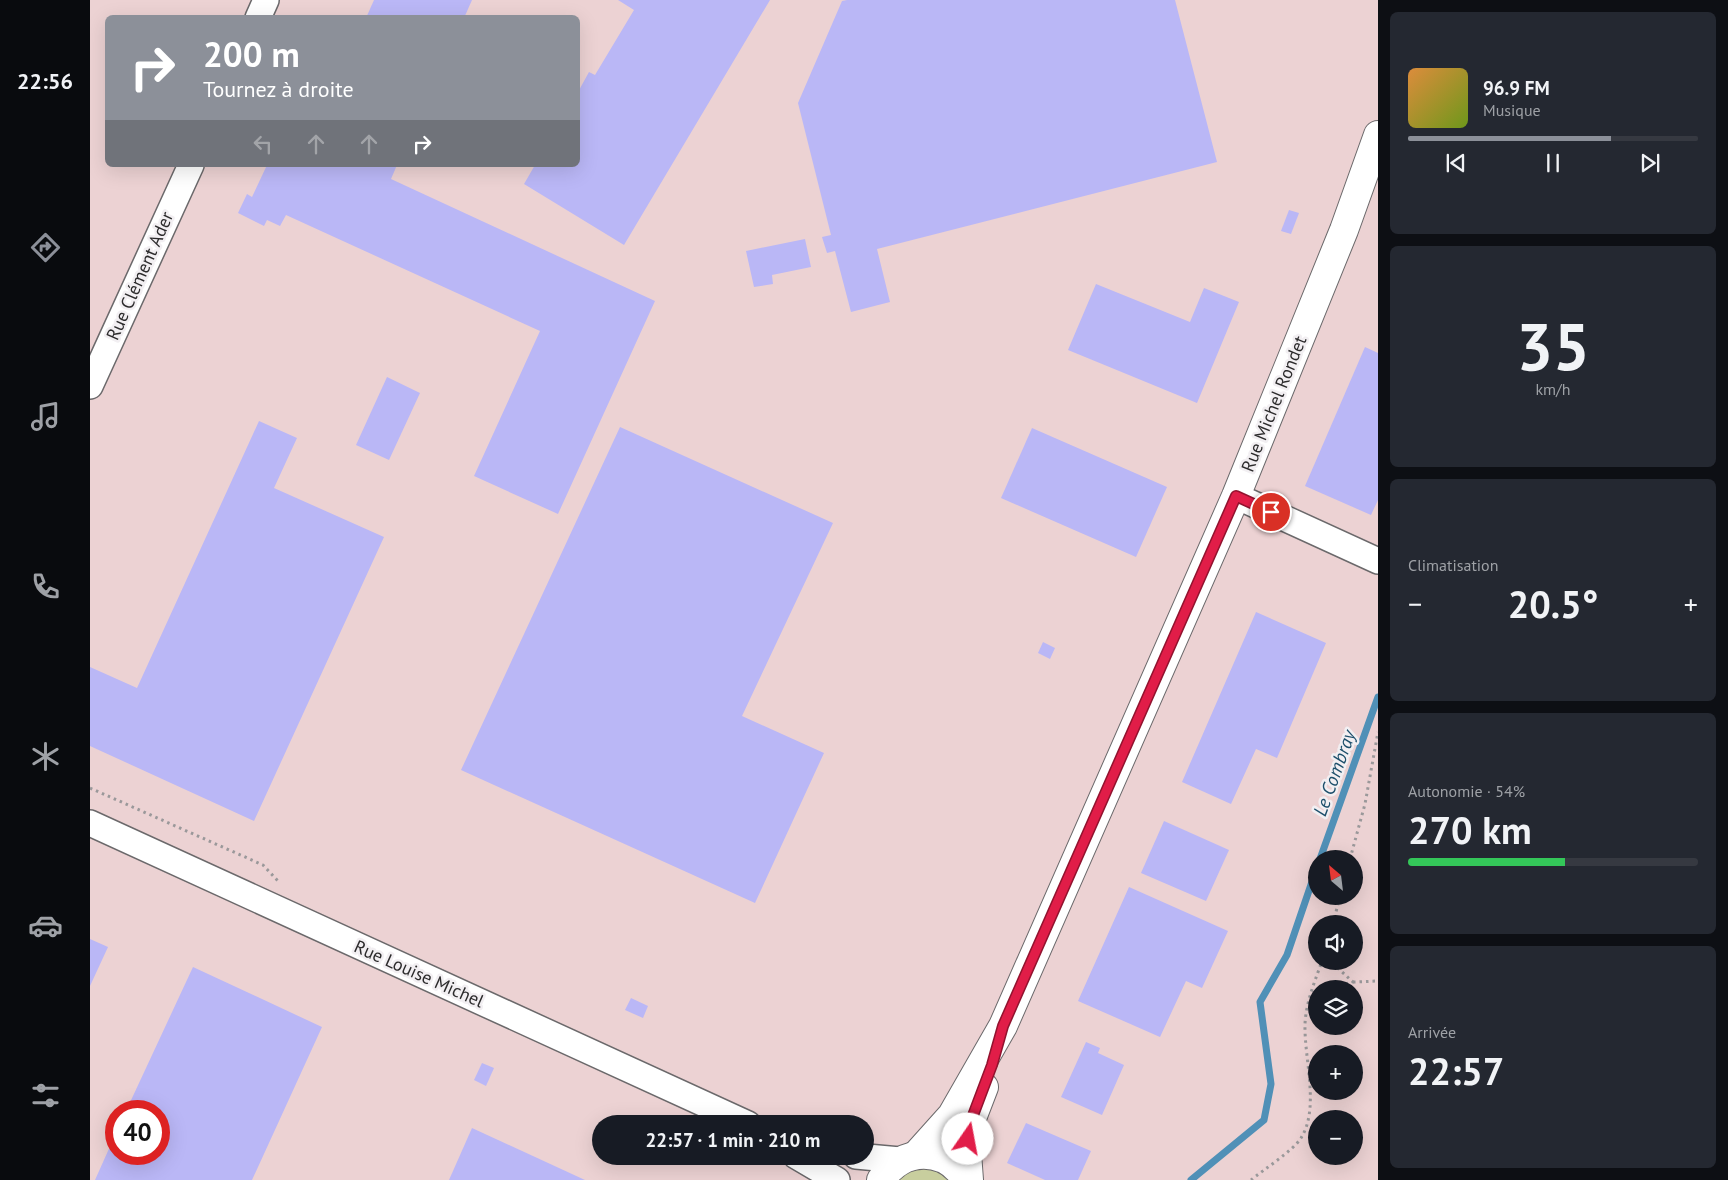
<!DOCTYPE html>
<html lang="fr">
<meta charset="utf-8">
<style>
body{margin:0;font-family:"PT Sans",sans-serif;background:#242831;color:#f1f3f6;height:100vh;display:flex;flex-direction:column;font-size:19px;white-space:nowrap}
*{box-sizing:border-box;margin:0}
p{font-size:16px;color:#9ea1a6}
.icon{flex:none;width:28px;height:28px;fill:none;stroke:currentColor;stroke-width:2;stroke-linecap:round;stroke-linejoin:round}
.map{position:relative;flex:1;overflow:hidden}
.side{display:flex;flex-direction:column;gap:12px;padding:12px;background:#0d0f14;width:350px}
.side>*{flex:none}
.hud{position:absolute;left:15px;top:15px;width:475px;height:152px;border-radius:8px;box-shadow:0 5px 20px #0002;background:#8c9099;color:#fff;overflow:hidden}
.needle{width:32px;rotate:332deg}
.fabs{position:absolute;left:1218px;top:850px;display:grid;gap:10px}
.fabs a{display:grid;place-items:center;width:55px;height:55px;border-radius:50%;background:#171b24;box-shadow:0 5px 20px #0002;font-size:25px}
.speed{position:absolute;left:15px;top:1100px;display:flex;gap:10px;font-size:25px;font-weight:700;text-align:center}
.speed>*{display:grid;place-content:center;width:65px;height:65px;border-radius:50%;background:#171b24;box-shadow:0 5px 20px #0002;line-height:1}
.speed .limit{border:8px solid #d22;background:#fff;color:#111}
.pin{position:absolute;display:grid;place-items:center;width:42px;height:42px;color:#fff;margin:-21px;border:2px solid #fff;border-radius:50%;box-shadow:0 1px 5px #0007}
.me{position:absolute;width:55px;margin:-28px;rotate:12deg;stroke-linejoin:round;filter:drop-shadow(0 0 4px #0008)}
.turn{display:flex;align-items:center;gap:18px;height:105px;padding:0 15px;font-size:22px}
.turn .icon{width:65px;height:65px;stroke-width:2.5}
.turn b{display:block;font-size:35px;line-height:42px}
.lanes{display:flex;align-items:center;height:48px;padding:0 15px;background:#0003;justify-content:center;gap:25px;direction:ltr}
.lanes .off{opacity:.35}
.big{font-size:38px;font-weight:800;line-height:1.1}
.side .tile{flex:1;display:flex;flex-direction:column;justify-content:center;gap:8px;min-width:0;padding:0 18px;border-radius:8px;background:#242831}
.side .dial{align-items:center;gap:0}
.dial b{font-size:65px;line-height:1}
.song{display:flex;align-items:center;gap:15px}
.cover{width:60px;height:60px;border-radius:8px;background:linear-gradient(135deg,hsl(30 70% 55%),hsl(80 70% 35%))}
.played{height:5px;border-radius:2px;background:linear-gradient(90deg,#8c9099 70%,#363941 70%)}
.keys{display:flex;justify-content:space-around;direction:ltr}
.heat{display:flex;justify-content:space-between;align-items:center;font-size:28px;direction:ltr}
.charge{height:8px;border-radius:4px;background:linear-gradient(90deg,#34c759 54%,#363941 0)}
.trip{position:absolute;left:502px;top:1115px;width:282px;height:50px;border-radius:25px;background:#171b24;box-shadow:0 5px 20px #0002;font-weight:800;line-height:50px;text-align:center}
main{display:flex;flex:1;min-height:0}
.menu{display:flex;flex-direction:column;width:90px;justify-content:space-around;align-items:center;background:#090b0e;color:#9ea1a6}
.menu .icon{width:35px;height:35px}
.menu .selected{color:#8c9099}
.menu b{font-size:22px;color:#f1f3f6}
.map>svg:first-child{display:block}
</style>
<main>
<nav class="menu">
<b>22:56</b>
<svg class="icon selected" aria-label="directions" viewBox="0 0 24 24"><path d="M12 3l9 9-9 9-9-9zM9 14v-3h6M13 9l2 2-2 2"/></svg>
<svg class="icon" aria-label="music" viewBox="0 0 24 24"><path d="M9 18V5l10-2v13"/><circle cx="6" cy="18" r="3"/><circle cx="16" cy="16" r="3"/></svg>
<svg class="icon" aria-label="phone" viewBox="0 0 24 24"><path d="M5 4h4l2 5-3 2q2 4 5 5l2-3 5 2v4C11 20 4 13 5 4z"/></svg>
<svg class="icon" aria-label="climate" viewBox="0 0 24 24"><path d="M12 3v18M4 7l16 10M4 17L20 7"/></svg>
<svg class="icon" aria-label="car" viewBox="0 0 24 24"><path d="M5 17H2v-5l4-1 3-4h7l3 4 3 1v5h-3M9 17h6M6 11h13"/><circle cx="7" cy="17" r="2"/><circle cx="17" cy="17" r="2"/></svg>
<svg class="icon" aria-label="filters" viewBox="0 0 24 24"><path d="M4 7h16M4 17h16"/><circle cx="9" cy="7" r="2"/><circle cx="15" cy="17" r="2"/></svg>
</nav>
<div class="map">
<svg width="1288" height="1180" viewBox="0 0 1288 1180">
<rect width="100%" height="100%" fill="#e5e2e4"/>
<path fill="#ecd2d3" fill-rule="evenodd" d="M0,0H1288V1180H0ZM18,18H488V165H18ZM1226,859H1264V896H1226ZM1226,924H1264V961H1226ZM1226,989H1264V1026H1226ZM1226,1054H1264V1091H1226ZM26,1111H69V1154H26ZM1226,1119H1264V1156H1226ZM511,1124H776V1156H511Z"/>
<path fill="#c8ce9e" d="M841,1168L852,1172L861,1180H806L818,1171Z"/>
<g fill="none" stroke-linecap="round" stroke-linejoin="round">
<g stroke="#5090b7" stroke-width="7">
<path d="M1230,859L1288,697"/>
<path d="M1101,1180L1174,1120L1181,1084L1170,1002L1197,955L1226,870"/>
</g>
</g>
<g fill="#bab7f6">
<path d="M284,0H382L374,18H276Z"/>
<path d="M528,0H680L534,245L434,184L445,165H488V92L499,72L505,75L544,10Z"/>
<path d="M757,0H1085L1127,162L787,249L800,302L761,312L745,251L737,253L732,237L741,235L708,103L752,1Z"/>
<path d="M177,165H307L301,179L565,301L468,514L384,476L450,331L196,215L190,226L177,220L174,226L148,213L157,194L162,197Z"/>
<path d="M1199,210L1209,213L1201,234L1191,231Z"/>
<path d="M715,239L721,267L682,275L683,284L664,287L656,251Z"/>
<path d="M1006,284L1100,322L1114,288L1149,302L1107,403L978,350Z"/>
<path d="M1275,347L1288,353V500L1281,515L1215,486Z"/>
<path d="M297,377L330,393L299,460L266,445Z"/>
<path d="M169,421L207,438L184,488L294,537L164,821L0,746V667L47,688Z"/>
<path d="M530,427L743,523L652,716L734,753L665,903L371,770Z"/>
<path d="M942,428L1077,487L1046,557L911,498Z"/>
<path d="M1166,612L1236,643L1187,758L1166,749L1141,804L1092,782Z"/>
<path d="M953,642L965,648L960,659L948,653Z"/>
<path d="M1074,821L1139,850L1116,901L1051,873Z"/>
<path d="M1039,887L1138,931L1112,988L1096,981L1070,1037L988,1001Z"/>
<path d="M0,939L18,947L0,986Z"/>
<path d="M103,967L232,1027L162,1180H5L26,1133V1154H69V1111H36Z"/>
<path d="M541,998L558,1006L553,1018L535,1010Z"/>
<path d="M996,1042L1010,1048L1008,1053L1034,1065L1012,1115L971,1097Z"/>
<path d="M392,1063L404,1068L396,1086L384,1080Z"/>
<path d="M936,1123L1001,1151L988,1180H955L917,1163Z"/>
<path d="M382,1128L495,1180H359Z"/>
</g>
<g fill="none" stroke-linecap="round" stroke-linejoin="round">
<defs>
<g id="street">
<path d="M168,18L176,0"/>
<path d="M0,386L101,165"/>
<path d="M1146,496L1288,561"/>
<path d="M0,823L658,1124"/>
<path d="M706,1156L747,1180"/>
<path d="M766,1156L810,1160"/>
</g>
<g id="secondary">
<path d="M827,1154L862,1115L913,1026L1146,496L1254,230L1288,135"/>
<path d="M791,1180C812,1147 855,1146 876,1180"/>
<path d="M879,1180L877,1153L879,1126L894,1087"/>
</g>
</defs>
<use href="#street" stroke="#6b696b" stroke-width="28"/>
<use href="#secondary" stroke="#6b696b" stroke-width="30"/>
<g stroke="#9a989a" stroke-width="3" stroke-dasharray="2.5 4" stroke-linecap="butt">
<path d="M0,788L173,865L188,881"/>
<path d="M1260,859L1275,804L1288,732"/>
<path d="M1243,924L1250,896"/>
<path d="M1263,982L1288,981"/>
<path d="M1237,989L1263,982L1240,961"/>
<path d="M1161,1180C1173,1170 1204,1150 1211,1138C1230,1108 1214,1059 1215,1024C1216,1002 1225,981 1232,961"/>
</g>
<use href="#street" stroke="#fff" stroke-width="25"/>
<use href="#secondary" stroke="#fff" stroke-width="28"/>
</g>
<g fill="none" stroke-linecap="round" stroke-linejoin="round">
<defs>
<path id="route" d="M878,1139L879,1126L902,1065L913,1026L1146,496L1181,512"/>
</defs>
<use href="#route" stroke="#92132f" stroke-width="12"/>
<use href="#route" stroke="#e11d48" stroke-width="9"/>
</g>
<g text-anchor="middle" stroke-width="5" stroke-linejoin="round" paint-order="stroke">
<g font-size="18" fill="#2c2b2c" stroke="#f2eff2">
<text transform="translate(50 276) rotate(-66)" y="6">Rue Clément Ader</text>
<text transform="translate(1184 404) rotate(-68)" y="6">Rue Michel Rondet</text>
<text transform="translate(329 974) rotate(24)" y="6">Rue Louise Michel</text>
</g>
<g font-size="19" font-style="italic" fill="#1d4f6b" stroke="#f2eff2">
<text transform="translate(1244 773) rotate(-70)" y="7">Le Combray</text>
</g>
</g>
</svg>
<div class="fabs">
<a><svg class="needle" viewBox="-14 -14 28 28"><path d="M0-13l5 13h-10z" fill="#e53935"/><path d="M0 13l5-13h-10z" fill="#9ea1a6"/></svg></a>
<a><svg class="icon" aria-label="sound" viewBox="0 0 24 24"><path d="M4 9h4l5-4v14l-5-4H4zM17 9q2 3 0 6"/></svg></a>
<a><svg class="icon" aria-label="layers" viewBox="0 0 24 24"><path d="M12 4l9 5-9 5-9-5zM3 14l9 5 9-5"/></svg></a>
<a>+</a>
<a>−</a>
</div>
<div class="speed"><div class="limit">40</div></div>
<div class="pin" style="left:1181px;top:512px;background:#d93025"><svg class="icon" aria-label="arrive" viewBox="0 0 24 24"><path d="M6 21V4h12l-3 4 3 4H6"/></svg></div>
<svg class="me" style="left:878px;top:1139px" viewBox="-20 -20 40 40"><circle r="19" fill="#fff"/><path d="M0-13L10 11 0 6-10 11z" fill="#e11d48"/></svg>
<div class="trip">22:57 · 1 min · 210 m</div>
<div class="hud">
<div class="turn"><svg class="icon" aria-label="right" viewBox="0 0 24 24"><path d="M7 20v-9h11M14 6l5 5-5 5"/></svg><div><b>200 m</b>Tournez à droite</div></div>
<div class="lanes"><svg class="icon off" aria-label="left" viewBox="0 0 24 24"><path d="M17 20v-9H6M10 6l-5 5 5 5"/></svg><svg class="icon off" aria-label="ahead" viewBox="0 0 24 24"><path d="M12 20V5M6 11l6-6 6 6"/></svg><svg class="icon off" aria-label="ahead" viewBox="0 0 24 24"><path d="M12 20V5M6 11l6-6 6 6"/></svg><svg class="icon" aria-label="right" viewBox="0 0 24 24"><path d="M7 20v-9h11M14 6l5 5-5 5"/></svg></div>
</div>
</div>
<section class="side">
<div class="tile">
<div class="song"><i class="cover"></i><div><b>96.9 FM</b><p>Musique</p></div></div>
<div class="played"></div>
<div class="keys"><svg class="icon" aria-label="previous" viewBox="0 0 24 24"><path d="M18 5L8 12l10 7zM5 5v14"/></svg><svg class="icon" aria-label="pause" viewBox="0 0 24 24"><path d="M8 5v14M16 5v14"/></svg><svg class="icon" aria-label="next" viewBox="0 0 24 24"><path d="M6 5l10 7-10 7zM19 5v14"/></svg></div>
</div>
<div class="tile dial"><b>35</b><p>km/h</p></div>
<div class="tile"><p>Climatisation</p>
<div class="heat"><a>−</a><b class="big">20.5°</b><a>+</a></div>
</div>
<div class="tile"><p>Autonomie · 54%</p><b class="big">270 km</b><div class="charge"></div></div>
<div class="tile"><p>Arrivée</p><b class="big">22:57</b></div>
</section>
</main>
